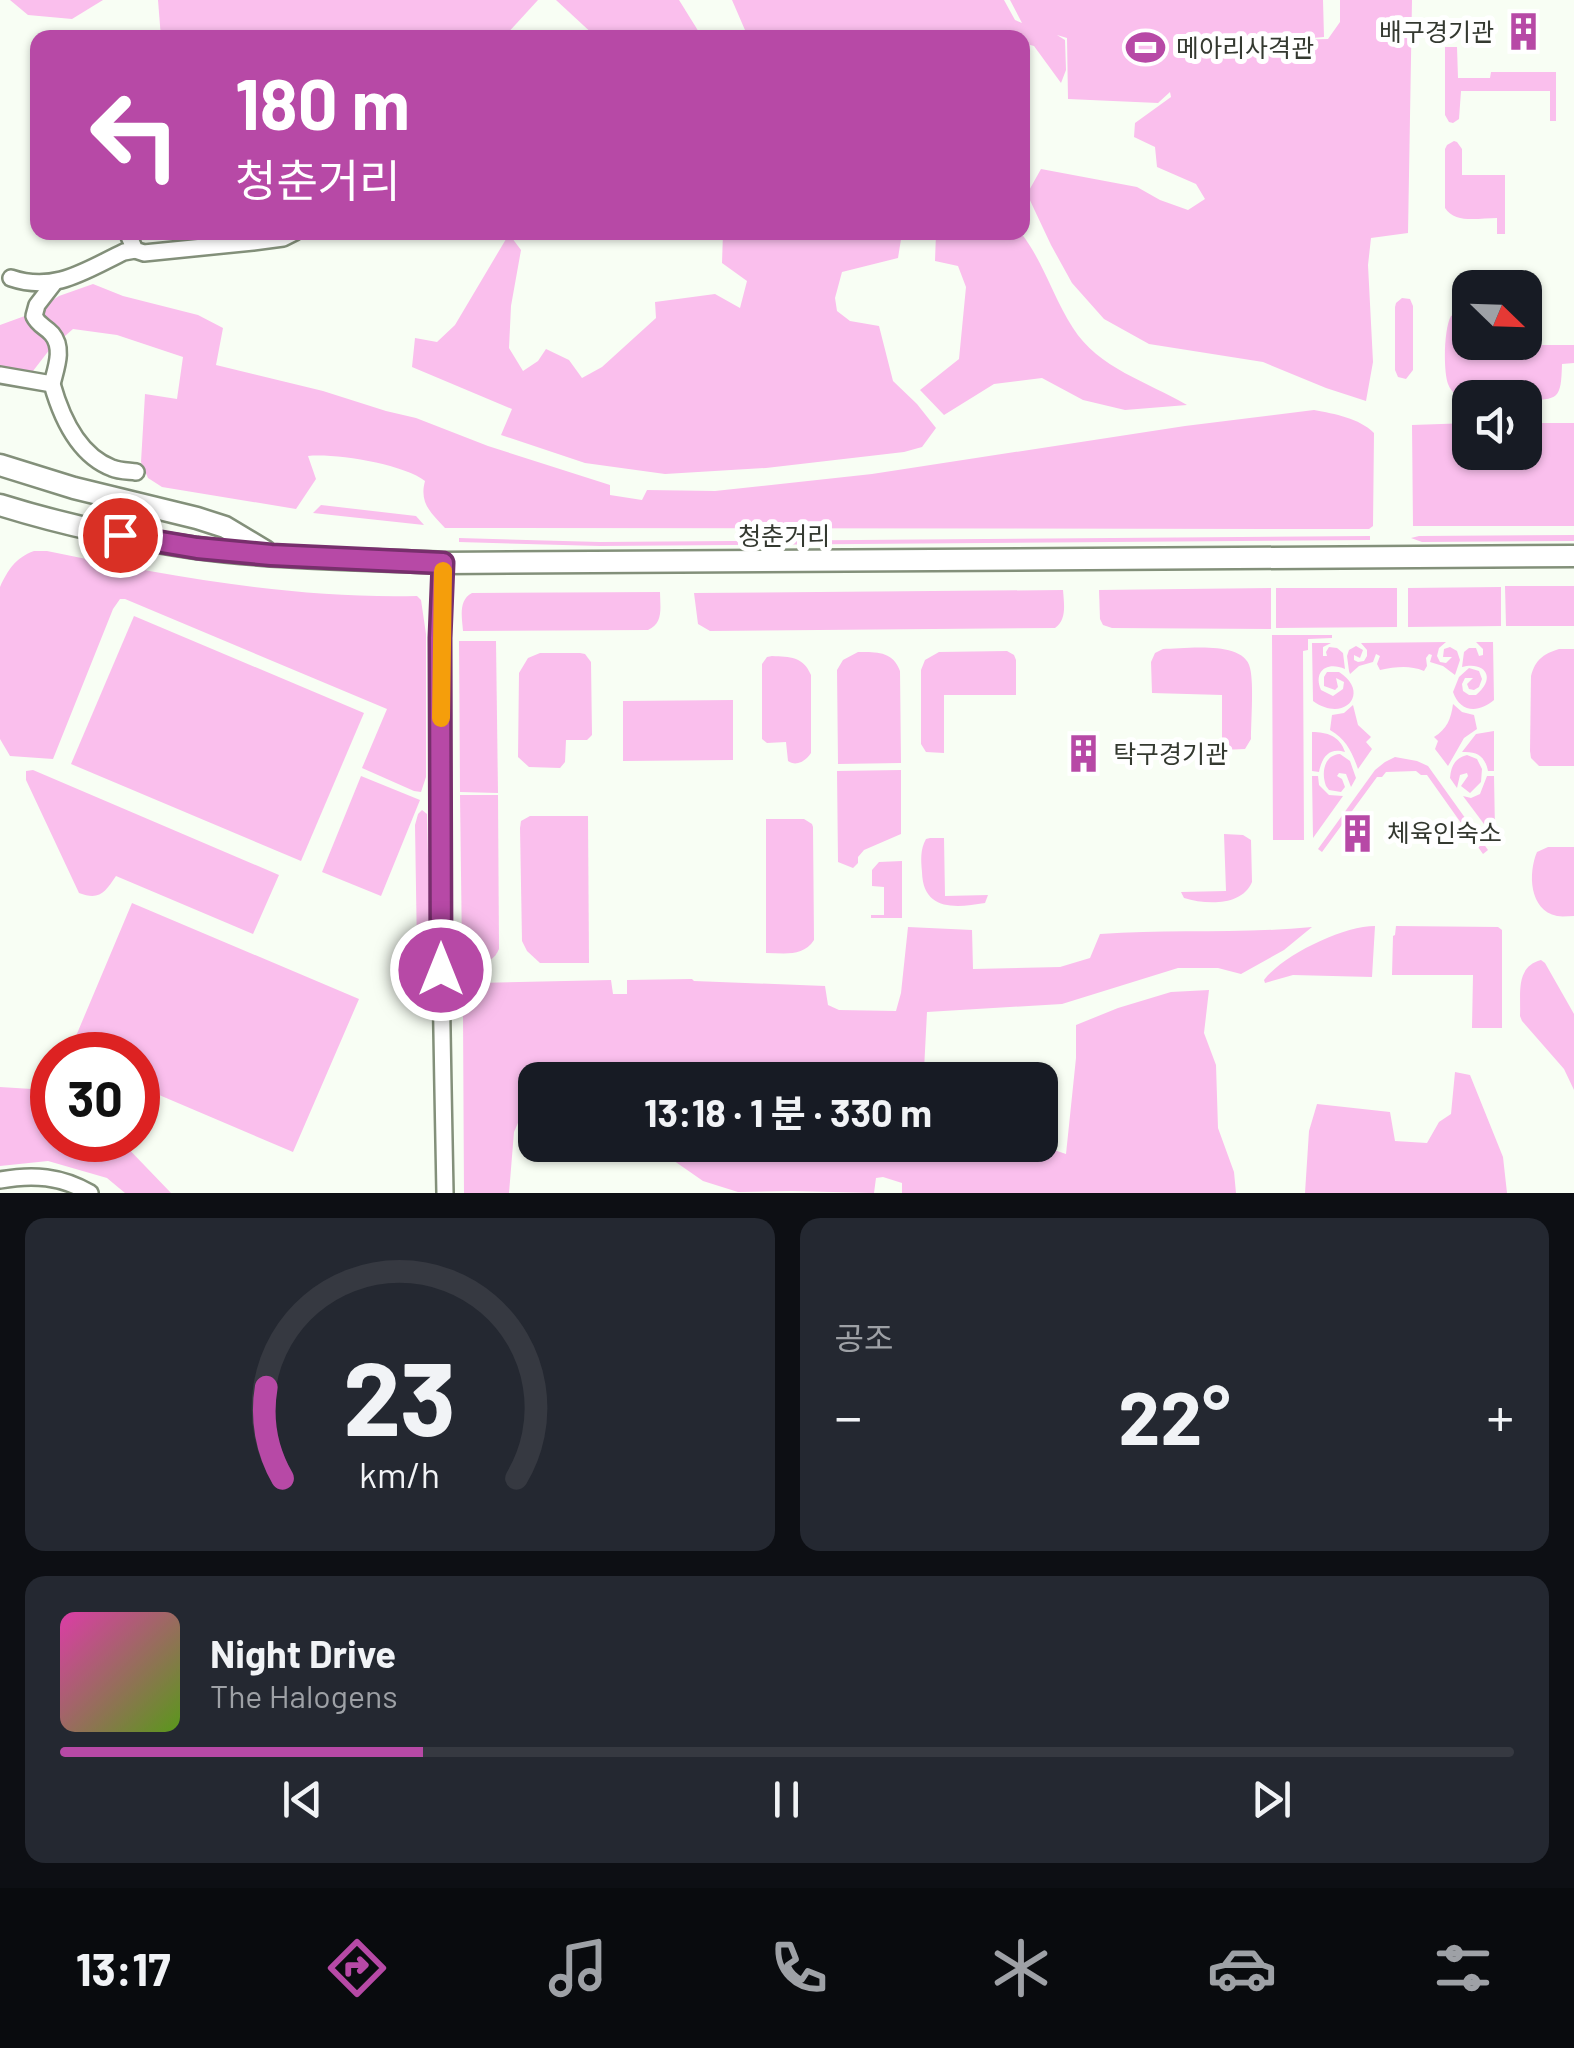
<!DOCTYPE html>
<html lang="ko">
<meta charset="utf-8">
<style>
body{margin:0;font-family:Barlow,"Noto Sans KR",sans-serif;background:#242831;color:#f1f3f6;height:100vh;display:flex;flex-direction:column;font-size:38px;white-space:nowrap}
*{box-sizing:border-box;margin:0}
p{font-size:32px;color:#9ea1a6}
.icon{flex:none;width:55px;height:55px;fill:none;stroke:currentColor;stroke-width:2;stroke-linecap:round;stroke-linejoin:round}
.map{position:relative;height:1193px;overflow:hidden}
.side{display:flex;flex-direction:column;gap:25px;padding:25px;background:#0d0f14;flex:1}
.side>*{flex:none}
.guide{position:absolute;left:30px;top:30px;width:1000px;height:210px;border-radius:20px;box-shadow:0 2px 8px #0004;background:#b749a6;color:#fff;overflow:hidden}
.needle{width:65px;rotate:113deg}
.buttons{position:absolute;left:1452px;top:270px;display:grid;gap:20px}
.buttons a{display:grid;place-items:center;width:90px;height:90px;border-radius:20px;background:#171b24;box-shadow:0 2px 8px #0004;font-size:50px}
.speed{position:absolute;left:30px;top:1032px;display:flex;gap:20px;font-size:50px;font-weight:700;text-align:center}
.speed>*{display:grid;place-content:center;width:130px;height:130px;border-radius:50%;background:#171b24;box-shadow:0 2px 8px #0004;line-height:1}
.speed .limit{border:15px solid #d22;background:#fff;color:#111}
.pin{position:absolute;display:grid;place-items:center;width:85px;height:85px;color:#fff;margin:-42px;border:5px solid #fff;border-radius:50%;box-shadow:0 2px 10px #0007}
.me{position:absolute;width:110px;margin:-55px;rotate:0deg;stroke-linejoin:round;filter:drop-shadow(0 0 8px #0008)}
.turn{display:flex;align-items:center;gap:35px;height:210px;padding:0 40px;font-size:45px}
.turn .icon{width:130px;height:130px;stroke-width:2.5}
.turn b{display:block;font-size:70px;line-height:85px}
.big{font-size:75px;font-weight:700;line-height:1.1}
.side .card{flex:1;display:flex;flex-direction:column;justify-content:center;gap:15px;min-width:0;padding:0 35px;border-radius:20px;background:#242831}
.side .dial{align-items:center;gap:0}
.dial svg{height:260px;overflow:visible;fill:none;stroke:#363941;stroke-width:7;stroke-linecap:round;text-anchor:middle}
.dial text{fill:#f1f3f6;stroke:none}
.song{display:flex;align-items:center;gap:30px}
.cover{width:120px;height:120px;border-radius:15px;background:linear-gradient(135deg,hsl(320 70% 55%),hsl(90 70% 35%))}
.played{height:10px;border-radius:5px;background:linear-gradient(90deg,#b749a6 25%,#363941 25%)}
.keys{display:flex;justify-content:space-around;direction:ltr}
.heat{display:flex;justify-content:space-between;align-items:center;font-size:55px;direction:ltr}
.side .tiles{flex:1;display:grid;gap:25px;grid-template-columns:1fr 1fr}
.card:last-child{grid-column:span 2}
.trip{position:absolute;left:518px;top:1062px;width:540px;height:100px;border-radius:20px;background:#171b24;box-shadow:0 2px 8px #0004;font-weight:700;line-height:100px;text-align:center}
.tabs{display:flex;height:160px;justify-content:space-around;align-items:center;background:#090b0e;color:#9ea1a6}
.tabs .icon{width:70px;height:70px}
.tabs .selected{color:#b749a6}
.tabs b{font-size:45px;color:#f1f3f6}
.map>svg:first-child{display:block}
</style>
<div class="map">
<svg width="1574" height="1193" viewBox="0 0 1574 1193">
<rect width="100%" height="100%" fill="#f8fef4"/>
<g fill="#fabfed">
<path d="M10,0H103L72,19L28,15Z"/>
<path d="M158,0H538L504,37L161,38Z"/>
<path d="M556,0H679L702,37H596Z"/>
<path d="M732,0H1004L1015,20L1022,23L1010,0H1323L1324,37L1289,40L1328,39L1340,22V0H1412L1408,233L1371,238L1368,265L1373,362L1366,401L1326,388L1263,362L1149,344L1104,319L1072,283L1051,245L1027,194L1041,169L1137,187L1160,200L1188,210L1205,199L1196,184L1157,167L1155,147L1134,137L1135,123L1171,97L1170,92L1158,103L1068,99L1067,38L1057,35L1065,40L1066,70L1061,83L1034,46L1023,43L1022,38L748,37Z"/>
<path d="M1445,47H1457L1458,78H1490L1491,72H1556V121H1550V91H1461L1459,119L1453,123L1449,122L1445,115Z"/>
<path d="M1454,141L1457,142L1462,149V175H1505V234H1497V218C1479,218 1455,224 1445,208V149L1447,145Z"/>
<path d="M769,232L902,233L898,258L842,272L835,298L837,311L850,321L879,326L893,381L917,404L936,428L922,447L904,452L766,468L665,474L585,463L501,435L512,409L412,367L415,338L437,342L455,325L509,234L521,250L511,306L509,348L523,371L538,361L546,349L569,360L582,378L602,367L656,318L655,302L715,294L740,308L747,281L722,263L723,233H752L763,237Z"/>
<path d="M936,233H1021C1043,261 1053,297 1073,328C1098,368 1148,382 1187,405L1125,410L1083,400L1042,378L994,384L944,415L920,390L959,359L966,287L958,266L935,261Z"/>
<path d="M93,284L123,296L198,315L223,328L216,365L323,391L386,411L416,418L488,446L610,485V495L642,500L647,490L715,491L872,474L1185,426L1314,410C1335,414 1359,418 1374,433L1373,526L1369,529L445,528C431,513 419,503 425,481C404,464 334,453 308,456L316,479L296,509L162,487L148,478L141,462L145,394L177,399L183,357L117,335L73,329L50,349L33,371L0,370V325L33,313L59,296Z"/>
<path d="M1402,298L1410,299L1413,306V370L1406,379L1398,377L1395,370V307L1396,303Z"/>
<path d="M1456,313L1470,314V342L1505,343V355H1524V345H1574V363L1562,364C1561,399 1559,400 1525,400V398H1470L1468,400C1459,397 1452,394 1448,384C1443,370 1444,328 1451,316Z"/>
<path d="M1470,423V452H1525V423H1574V526H1413L1412,425Z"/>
<path d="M321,505L416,516L424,525L313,513Z"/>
<path d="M1574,535V541L1422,542L1411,538L1419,536Z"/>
<path d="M1370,536V540L600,546L459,542V538L600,542Z"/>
<path d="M34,551H47C168,576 293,599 417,596L421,600L426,634V777L421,792L414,791L362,768L387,709L125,599H120L113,609L53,759L10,756L0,739V587C8,570 15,558 34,551Z"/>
<path d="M1505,586H1574V626H1506Z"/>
<path d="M1501,587V626L1408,627V588Z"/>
<path d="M1271,588V629L1112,628L1103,625L1100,619L1099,590Z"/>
<path d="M1276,588H1397V627L1276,628Z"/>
<path d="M1063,590C1064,604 1067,620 1055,628L710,631L698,624L694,593Z"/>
<path d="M660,592C660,607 664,623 648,630L463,631C462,618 458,600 472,593Z"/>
<path d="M134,616L364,713L301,861L71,764Z"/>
<path d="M1272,635H1332V638L1308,639V650L1303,651L1304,840H1273Z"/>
<path d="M459,641H496L498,793L460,792Z"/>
<path d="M1446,642L1439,648L1437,656L1440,662L1446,663L1452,657H1443L1444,649L1450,647L1457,651L1460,660L1455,675L1443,666L1430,662L1432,655L1429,654L1426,658L1427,666L1424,671C1409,665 1396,667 1380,670L1377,664L1380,656L1376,654L1373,662L1359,666L1350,674L1349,671L1347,656L1349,650L1356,646L1363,650L1360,658L1354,655V660L1358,662L1364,661L1367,656V650L1361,643Z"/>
<path d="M1476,642H1493L1494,700C1479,713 1460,713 1453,692L1459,677L1469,668L1479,671L1482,679L1479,687L1474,690L1469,689L1467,684L1473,678H1465L1462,684L1463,691L1469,695H1476C1497,678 1485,661 1462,667L1464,652L1469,648H1476L1479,656L1483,655V649Z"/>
<path d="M1312,643H1331L1323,647V656H1327L1326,652L1329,647L1337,648L1343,653L1345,669C1327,661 1313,671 1321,690L1333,696L1343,689L1344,682L1336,678L1338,687L1335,690L1324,686V677L1327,672H1339C1371,692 1345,724 1313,701Z"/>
<path d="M1163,649C1185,649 1244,640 1250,668C1254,683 1251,722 1251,739L1245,749L1222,750V695L1152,693L1151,662L1155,653Z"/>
<path d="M1559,649H1574V766H1539L1531,758L1530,751L1531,676C1535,660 1543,654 1559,649Z"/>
<path d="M1007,651L1014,655L1016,660V695H944V753L926,752L921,744V670L925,660L939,652Z"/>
<path d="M858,652C876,652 893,651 900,671L901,763L838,764L837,670L843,660Z"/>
<path d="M540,653H580L585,654L591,662L592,735L587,740H566L565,762L560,768L529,767L518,757L519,673L528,658Z"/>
<path d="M772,656C790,657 803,656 811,675V753C806,761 796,767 788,761L786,742L767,743L762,739V664L767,657Z"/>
<path d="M733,700V760L623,761V701Z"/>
<path d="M1453,704L1462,712L1474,715L1477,729L1464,738L1448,766L1435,749L1438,741L1434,737C1447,729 1451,719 1453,704Z"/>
<path d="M1353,705L1358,725L1371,737L1366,742L1372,749L1358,769C1352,752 1346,739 1330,730L1332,715L1344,713Z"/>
<path d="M1494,731V771H1488C1485,756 1477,751 1462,752L1476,734Z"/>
<path d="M1312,732C1327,732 1340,736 1345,752C1329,747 1322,757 1319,772L1312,771Z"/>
<path d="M1340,754L1350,761L1356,778L1351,787L1346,774L1339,773L1337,776L1342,779L1345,787L1341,792L1329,790L1326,786C1321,773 1324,755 1340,754Z"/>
<path d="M1467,755L1477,759L1482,769L1481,782L1470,793L1461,786L1468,776L1467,773L1460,775L1457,788L1450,778C1451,766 1455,758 1467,755Z"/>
<path d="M1395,757L1417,761L1428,766L1488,850L1483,854L1427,775H1421L1416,771L1386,772L1382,777H1377L1322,852L1318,849L1375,770L1385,762Z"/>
<path d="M33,770L279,875L253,934L116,876C105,892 100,901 79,893L26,780V771Z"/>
<path d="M901,770V834L864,850L858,857V863L853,868L838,862L837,771Z"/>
<path d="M361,776L420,800L381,896L322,872Z"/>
<path d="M1312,776H1318L1319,785L1329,795L1343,796L1313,838Z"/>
<path d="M1487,776H1494L1495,830L1490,832L1463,796L1471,798L1480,794Z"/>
<path d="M460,795H498L499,949C494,961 483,966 470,962L462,952Z"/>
<path d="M422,810L427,814L430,942L428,976L422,983L412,981L417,951L415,825L418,814Z"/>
<path d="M530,816H588L589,963H540L527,951L522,941L520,828L521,821Z"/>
<path d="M766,819H804L812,824L813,827L814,940C803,957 785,953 766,953Z"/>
<path d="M1224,834L1243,835L1251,840L1252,882C1242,906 1207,905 1184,898L1181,892L1226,891Z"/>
<path d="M930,838H944L945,896L988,895L985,903C955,908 923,911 922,872C921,860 920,850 926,839Z"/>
<path d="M1548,847H1574V916C1568,916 1563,917 1557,916C1529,910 1528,873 1537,852Z"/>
<path d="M902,861V918H871V915H884V887L872,886V870L879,862Z"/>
<path d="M132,903L359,999L293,1152L138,1086V1055H68Z"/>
<path d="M1375,926L1372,977L1293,975L1265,983L1264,980C1283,955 1343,926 1375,926Z"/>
<path d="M1396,926L1498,927L1502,930V1028H1472L1473,975H1392L1393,936L1395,935Z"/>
<path d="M908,927L972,930L973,969L1060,967L1090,958L1100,934C1171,929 1241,934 1312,927L1284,950L1241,974L1218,968H1178L1062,1004L927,1012L924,1070L941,1072L1005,1071L1014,1080H535V1112L521,1116L514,1132L509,1193H464L463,1015V991L467,985L477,983L611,980L613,994H627V980L692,979L694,981L825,986L828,1005L839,1010L896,1011L901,993Z"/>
<path d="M1541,960L1545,963L1574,1014V1090L1564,1069L1522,1021L1520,1016C1521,993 1515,967 1541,960Z"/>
<path d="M1209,990L1204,1033L1216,1065L1218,1128L1234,1172L1236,1193H902V1183L883,1177L876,1178L874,1193L792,1191L738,1192L703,1181L667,1156V1145H1039L1066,1154L1076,1058V1025L1118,1008L1171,992Z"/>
<path d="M1455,1072L1470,1075L1503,1157L1507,1193H1305L1309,1131L1317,1104L1390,1112L1395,1141L1427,1143L1439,1122L1451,1114Z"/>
<path d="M0,1087L32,1089L52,1099V1140H120L171,1193H125L107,1178L48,1161L0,1166Z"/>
</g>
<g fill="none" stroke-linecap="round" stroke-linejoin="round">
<defs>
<g id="minor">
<path d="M127,232L135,250L144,253L253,242L283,238L295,232"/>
<path d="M11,278C55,293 86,270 124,252L135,250"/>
<path d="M0,375L52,384C61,416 78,455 112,468C119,471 129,471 136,472"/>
<path d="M52,384C56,368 64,348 52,334C45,326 39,326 34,316L37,305L54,283"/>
<path d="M443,563C436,773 441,983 445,1193"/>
<path d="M0,1180C33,1174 61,1176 90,1193"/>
</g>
<g id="major">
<path d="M0,465L74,488L197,518L225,527L265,551"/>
<path d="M0,505C64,525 130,539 196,548C278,559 361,559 443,563L1574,556"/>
</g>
</defs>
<use href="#minor" stroke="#83907a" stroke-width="20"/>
<use href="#major" stroke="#83907a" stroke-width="25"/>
<use href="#minor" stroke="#fff" stroke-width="15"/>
<use href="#major" stroke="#fff" stroke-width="20"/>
</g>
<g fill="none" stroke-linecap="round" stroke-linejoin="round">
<defs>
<path id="route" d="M120,535L197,548L271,555L443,563L440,638L441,970"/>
</defs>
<use href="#route" stroke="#772f6c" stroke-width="25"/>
<use href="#route" stroke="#b749a6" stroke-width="18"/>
<path stroke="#f59e0b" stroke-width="18" d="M441,718L443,571"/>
</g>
<defs>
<symbol id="building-bare" viewBox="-9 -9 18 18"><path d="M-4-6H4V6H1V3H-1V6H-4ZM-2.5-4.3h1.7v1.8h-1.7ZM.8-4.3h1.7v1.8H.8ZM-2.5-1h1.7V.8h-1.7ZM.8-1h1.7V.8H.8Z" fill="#b749a6" stroke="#fff" stroke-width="2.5" paint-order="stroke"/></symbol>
<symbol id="stadium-bare" viewBox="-9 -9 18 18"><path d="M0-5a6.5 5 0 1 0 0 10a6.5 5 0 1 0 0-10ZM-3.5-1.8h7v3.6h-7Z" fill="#b749a6" stroke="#fff" stroke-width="2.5" paint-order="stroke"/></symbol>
</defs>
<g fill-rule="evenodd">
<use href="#building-bare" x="1496" y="4" width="55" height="55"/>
<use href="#stadium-bare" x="1118" y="20" width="55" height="55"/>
<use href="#building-bare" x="1056" y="726" width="55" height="55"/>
<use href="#building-bare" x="1330" y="806" width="55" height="55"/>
</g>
<g text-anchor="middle" stroke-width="10" stroke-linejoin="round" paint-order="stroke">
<g font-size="25" fill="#343930" stroke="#fff" text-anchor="start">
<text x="1494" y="41" text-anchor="end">배구경기관</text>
<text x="1176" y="57">메아리사격관</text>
<text x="1113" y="763">탁구경기관</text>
<text x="1387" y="842">체육인숙소</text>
</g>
<g font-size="25" fill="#343930" stroke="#fff">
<text x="784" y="545">청춘거리</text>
</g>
</g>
</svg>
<div class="buttons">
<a><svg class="needle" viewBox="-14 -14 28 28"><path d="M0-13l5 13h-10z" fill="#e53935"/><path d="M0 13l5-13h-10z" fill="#9ea1a6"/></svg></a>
<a><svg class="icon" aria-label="sound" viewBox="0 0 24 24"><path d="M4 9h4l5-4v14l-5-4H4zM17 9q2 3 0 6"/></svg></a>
</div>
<div class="speed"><div class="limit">30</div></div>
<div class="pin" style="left:120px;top:535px;background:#d93025"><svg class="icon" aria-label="arrive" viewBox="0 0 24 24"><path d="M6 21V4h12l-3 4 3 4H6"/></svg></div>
<svg class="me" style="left:441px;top:970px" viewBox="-20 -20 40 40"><circle r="17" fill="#b749a6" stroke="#fff" stroke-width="3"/><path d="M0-11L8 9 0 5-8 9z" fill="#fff"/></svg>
<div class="trip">13:18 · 1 분 · 330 m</div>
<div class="guide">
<div class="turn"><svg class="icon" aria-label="left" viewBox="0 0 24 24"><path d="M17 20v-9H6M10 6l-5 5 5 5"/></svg><div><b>180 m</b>청춘거리</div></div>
</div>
</div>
<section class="side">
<div class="tiles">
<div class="card dial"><svg viewBox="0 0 100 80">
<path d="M14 69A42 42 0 1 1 86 69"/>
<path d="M14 69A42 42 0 0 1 9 41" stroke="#b749a6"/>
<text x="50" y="56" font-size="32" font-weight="700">23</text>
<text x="50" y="72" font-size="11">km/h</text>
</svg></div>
<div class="card"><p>공조</p>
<div class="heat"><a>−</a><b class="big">22°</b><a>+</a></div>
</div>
<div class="card">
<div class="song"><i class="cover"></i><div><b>Night Drive</b><p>The Halogens</p></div></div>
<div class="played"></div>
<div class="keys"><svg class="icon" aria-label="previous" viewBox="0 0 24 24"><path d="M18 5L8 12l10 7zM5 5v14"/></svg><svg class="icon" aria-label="pause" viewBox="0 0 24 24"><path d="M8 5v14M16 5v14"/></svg><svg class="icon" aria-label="next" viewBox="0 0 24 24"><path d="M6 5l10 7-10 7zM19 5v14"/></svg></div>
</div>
</div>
</section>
<nav class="tabs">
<b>13:17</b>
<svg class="icon selected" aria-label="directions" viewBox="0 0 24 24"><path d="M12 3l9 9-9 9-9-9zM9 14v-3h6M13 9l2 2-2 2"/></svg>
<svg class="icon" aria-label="music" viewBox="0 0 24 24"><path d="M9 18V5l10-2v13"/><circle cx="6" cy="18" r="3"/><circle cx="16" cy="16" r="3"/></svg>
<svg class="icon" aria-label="phone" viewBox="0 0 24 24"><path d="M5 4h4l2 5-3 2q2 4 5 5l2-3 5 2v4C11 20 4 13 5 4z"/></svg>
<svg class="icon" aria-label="climate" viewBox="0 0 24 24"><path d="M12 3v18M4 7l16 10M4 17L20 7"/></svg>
<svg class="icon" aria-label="car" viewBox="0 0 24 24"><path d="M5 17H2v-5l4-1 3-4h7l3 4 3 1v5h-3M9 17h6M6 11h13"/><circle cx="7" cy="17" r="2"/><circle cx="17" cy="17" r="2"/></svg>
<svg class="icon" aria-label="filters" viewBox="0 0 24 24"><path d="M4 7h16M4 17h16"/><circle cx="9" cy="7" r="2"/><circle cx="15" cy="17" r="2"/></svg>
</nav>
